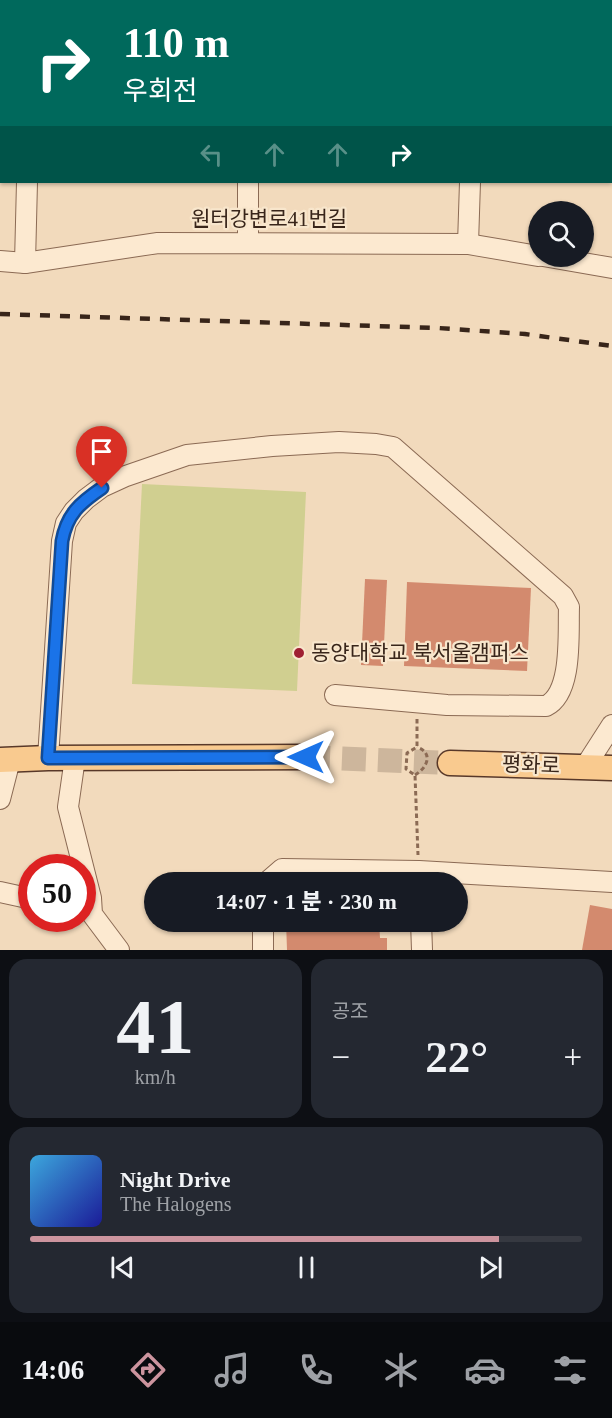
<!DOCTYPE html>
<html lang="ko">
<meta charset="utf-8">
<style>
body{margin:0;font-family:"Times New Roman","Noto Sans KR",serif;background:#242831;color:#f1f3f6;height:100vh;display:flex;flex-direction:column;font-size:22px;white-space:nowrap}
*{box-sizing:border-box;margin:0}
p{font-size:20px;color:#9ea1a6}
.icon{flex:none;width:33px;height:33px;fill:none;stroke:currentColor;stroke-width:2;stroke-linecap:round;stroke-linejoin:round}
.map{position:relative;height:950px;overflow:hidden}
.details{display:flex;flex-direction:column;gap:9px;padding:9px;background:#0d0f14;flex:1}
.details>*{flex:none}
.hud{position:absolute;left:0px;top:0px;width:612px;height:183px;box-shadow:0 2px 4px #0004;background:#00695c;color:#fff;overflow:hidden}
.buttons{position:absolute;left:528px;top:201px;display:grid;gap:12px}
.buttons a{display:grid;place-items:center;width:66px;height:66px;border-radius:50%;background:#171b24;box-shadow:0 2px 4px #0004;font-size:30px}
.speed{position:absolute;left:18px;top:854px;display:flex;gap:12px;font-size:30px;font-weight:700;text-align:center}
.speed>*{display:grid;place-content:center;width:78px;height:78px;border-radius:50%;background:#171b24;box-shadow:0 2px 4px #0004;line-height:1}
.speed .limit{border:9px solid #d22;background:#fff;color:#111}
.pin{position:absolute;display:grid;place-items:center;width:51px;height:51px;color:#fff;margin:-62px -26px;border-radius:50% 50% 50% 0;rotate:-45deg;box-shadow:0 0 6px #0007}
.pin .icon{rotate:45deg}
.me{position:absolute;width:66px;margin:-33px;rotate:270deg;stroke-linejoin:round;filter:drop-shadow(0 0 4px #0008)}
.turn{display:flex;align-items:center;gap:21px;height:126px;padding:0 24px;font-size:27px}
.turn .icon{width:78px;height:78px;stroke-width:2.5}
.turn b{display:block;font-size:42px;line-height:51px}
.lanes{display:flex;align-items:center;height:57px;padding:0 24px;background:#0003;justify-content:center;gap:30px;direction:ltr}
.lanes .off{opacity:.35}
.big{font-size:45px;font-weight:800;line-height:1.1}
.details .card{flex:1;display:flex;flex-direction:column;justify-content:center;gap:9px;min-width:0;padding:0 21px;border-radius:18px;background:#242831}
.details .dial{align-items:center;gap:0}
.dial b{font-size:78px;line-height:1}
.song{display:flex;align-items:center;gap:18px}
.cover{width:72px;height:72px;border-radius:9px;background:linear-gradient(135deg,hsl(200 70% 55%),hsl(240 70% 35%))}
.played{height:6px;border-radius:3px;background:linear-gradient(90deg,#cc949e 85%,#363941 85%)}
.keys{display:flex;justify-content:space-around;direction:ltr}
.heat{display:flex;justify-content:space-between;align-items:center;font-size:33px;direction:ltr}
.details .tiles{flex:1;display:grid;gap:9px;grid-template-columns:1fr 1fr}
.card:last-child{grid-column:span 2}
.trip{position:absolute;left:144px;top:872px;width:324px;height:60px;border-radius:30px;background:#171b24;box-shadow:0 2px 4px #0004;font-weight:800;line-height:60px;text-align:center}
.tab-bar{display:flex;height:96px;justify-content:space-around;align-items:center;background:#090b0e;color:#9ea1a6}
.tab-bar .icon{width:42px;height:42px}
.tab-bar .current{color:#cc949e}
.tab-bar b{font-size:27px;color:#f1f3f6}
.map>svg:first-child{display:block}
</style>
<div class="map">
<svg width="612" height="950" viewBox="0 0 612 950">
<rect width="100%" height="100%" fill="#f2dabc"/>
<path fill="#d0cf90" d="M142,484L306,492L297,691L132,684Z"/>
<g fill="#d38a6e">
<path d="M365,579L387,580L383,666L361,665Z"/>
<path d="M407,582L531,588L527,671L404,666Z"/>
<path d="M590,905L612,909V950H582Z"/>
<path d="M286,921H379L380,938H387V950H287Z"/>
</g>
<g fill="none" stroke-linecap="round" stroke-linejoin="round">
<path stroke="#cdb69c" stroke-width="24" stroke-dasharray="24 12" stroke-linecap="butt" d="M306,757L450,763"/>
<defs>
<g id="minor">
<path d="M30,2V0"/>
<path d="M249,2V0"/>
<path d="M476,2V0"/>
<path d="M248,243V182"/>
<path d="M468,244L470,182"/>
<path d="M543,256L612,268"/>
<path d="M0,261L25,263L158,243L468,244L538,256"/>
<path d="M25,263L27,182"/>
<path d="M48,758L62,541L66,523L74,511L86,499L102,487L126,476L187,455L272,446L339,442L376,444L393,447L563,596L569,607C568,634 573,693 546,706L447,705L335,695"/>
<path d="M75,758L68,807L91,898L92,914L119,950"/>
<path d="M585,767L612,725"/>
<path d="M0,799L10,760"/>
<path d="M267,882L282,869L419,871L612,882"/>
<path d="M0,892L32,899"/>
<path d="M263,921V950"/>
<path d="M421,921L422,950"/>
</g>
<g id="major">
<path d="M0,760L48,758L306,757"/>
<path d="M450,763L612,768"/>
</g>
</defs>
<use href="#minor" stroke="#8b6a54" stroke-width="22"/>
<use href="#major" stroke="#583829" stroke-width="27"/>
<g stroke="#8b6a54" stroke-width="3" stroke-dasharray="4.5 3" stroke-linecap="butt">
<path d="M417,719V747L407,753L406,769L415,775L418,855"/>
<path d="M415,775C427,768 434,753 417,747"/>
</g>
<use href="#minor" stroke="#fce9d0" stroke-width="20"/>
<use href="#major" stroke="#f9ca8f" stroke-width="24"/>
<path stroke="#38251a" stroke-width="4.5" stroke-dasharray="10 10" stroke-linecap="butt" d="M0,314L438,328L525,334L612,346"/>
</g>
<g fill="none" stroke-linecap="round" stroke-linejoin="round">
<defs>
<path id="route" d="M102,488C80,503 67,514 62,541L48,758L306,757"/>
</defs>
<use href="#route" stroke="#114b97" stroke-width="15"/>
<use href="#route" stroke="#1a73e8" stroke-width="10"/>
</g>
<circle fill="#9f1f32" stroke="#f8e6cc" stroke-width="2" cx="299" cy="653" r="6"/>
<g text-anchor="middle" stroke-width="4.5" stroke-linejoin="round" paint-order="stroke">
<g font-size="21" fill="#38251a" stroke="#f8e6cc">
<text x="269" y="226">원터강변로41번길</text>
<text transform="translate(531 765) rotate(2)" y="7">평화로</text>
</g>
<g font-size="21" fill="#38251a" stroke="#f8e6cc" text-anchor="start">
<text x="311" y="660">동양대학교 북서울캠퍼스</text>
</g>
</g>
</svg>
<div class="buttons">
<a><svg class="icon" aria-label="search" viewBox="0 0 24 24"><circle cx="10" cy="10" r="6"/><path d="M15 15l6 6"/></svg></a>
</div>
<div class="speed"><div class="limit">50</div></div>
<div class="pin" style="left:102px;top:488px;background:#d93025"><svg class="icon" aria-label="arrive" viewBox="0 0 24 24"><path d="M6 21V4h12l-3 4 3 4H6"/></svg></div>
<svg class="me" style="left:306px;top:757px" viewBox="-20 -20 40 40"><path d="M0-17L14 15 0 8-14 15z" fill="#1a73e8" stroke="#fff" stroke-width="4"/></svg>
<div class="trip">14:07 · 1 분 · 230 m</div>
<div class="hud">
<div class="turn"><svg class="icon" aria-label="right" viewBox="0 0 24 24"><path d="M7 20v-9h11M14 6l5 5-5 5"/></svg><div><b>110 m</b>우회전</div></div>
<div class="lanes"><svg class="icon off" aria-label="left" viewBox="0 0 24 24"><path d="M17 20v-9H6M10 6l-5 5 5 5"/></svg><svg class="icon off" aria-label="ahead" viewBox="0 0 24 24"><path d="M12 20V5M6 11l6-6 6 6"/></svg><svg class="icon off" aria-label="ahead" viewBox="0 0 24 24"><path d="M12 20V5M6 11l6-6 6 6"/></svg><svg class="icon" aria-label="right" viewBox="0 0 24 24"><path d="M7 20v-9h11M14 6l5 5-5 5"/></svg></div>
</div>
</div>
<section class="details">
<div class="tiles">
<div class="card dial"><b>41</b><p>km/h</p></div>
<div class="card"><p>공조</p>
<div class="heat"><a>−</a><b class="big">22°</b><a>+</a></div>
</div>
<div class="card">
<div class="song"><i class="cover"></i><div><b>Night Drive</b><p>The Halogens</p></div></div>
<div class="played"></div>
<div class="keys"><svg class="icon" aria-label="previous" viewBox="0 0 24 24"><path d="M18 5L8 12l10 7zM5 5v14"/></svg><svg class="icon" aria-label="pause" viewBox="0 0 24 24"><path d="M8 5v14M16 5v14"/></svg><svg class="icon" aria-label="next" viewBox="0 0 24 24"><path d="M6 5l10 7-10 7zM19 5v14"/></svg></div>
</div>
</div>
</section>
<nav class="tab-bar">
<b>14:06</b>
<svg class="icon current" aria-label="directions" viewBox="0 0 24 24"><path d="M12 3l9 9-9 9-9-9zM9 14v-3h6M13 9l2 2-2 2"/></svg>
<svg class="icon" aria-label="music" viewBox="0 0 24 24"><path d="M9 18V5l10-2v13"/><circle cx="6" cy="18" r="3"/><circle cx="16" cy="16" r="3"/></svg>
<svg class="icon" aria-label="phone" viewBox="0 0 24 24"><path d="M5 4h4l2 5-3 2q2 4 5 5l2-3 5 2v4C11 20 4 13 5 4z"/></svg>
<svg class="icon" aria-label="climate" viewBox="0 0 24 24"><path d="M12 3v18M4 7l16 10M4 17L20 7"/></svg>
<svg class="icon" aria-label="car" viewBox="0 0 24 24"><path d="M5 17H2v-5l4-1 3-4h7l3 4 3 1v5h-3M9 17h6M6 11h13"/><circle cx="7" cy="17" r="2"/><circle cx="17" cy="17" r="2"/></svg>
<svg class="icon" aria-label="filters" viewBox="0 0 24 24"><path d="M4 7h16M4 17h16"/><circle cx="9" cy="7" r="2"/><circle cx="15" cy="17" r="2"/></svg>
</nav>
